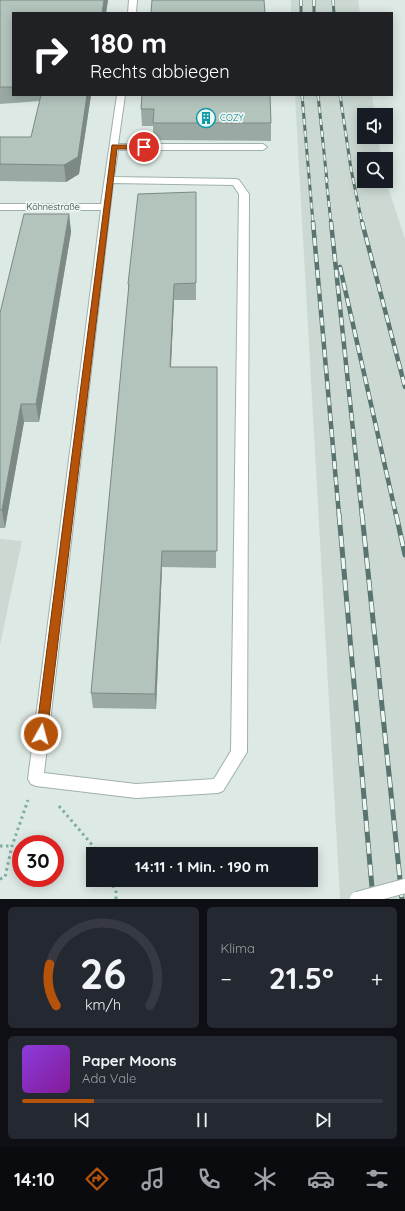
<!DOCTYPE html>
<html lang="de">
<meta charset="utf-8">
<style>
body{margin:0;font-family:Quicksand,sans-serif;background:#242831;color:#f1f3f6;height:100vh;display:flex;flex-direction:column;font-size:15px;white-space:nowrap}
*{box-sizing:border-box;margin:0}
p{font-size:13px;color:#9ea1a6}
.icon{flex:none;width:22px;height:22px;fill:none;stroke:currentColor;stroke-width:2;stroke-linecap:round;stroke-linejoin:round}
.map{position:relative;height:899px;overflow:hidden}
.panel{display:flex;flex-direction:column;gap:8px;padding:8px;background:#0d0f14;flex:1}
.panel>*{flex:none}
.hud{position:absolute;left:12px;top:12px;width:381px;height:84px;border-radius:0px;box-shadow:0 2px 10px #0003;background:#202124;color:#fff;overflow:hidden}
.tools{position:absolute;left:357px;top:108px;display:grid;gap:8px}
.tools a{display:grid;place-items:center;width:36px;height:36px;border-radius:0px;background:#171b24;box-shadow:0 2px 10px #0003;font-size:20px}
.speed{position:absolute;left:12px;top:835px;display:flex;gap:8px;font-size:20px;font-weight:700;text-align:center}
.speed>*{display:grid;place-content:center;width:52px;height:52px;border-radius:50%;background:#171b24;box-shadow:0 2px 10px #0003;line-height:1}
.speed .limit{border:6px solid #d22;background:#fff;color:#111}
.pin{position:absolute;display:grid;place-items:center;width:34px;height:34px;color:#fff;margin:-17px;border:2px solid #fff;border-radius:50%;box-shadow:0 1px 4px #0007}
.me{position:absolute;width:44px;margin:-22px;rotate:7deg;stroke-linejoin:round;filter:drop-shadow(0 0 3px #0008)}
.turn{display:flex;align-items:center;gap:14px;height:84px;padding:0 12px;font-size:18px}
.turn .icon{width:52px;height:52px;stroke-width:2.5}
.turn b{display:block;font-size:28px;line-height:34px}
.big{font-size:30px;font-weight:800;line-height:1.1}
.panel .tile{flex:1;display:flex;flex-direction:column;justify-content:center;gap:6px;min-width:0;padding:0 14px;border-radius:6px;background:#242831}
.panel .dial{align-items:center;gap:0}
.dial svg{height:104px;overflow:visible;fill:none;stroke:#363941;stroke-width:7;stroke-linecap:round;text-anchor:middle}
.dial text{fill:#f1f3f6;stroke:none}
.song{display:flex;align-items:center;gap:12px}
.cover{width:48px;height:48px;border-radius:6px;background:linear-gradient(135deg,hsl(270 70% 55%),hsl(290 70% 35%))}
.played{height:4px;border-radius:2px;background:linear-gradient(90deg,#b45309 20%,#363941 20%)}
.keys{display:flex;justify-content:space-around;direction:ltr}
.heat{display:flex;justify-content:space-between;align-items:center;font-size:22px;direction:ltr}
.panel .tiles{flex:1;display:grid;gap:8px;grid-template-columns:1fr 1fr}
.tile:last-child{grid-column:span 2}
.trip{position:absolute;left:86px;top:847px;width:232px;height:40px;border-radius:0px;background:#171b24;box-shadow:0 2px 10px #0003;font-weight:800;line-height:40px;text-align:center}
.menu{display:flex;height:64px;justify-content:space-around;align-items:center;background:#090b0e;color:#9ea1a6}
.menu .icon{width:28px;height:28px}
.menu .selected{color:#b45309}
.menu b{font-size:18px;color:#f1f3f6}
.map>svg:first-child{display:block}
</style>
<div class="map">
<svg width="405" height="899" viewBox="0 0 405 899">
<rect width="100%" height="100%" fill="#dde9e4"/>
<g fill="#ccd9d3">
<path d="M291,0H358L360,13H291Z"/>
<path d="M295,95H372L375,115H364V137H378L381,159H364V181H386L405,239V899H340Z"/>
<path d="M0,539L22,541L0,645Z"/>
</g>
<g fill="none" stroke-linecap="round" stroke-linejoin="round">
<defs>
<g id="minor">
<path d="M129,0H137L136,13H128Z"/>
<path d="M117,95H125L118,144H263L267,147L263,150H118L114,177L236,179L239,180L249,194L247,752L223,791L218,793L136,798L36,786L31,784L28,779L101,210H0V204H101ZM113,183L233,185L239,194L231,751L214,779L136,784L44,773Z"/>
</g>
</defs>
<use href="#minor" stroke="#a0b0ab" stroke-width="2"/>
<g stroke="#7ead9f" stroke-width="3" stroke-dasharray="2.5 3.5" stroke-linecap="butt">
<path d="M59,806L94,847L97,854"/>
<path d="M0,846H12"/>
<path d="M0,879L5,877L12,846L28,800"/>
<path d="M110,880L116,892V899"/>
</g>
<use href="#minor" fill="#fff" fill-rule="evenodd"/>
<defs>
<g id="rail-far2">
<path d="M301,0V13"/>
<path d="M314,0V13"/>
<path d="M333,0L334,13"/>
<path d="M302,95L313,223"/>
<path d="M318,95L327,181"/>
<path d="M340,95L351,169L362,223"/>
<path d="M326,177L331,223"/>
</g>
<g id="rail-far1">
<path d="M313,222L339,515"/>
<path d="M331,222L362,515"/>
<path d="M362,222L405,387"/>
<path d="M340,267L396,515"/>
</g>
<g id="rail">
<path d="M339,514L373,899"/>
<path d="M362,514L402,899"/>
<path d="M396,514L405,555"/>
</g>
</defs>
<use href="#rail-far2" stroke="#59746e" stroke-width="3"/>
<use href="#rail-far1" stroke="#59746e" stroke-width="4.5"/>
<use href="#rail" stroke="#59746e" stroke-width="5"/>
<use href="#rail-far2" stroke="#edf6f2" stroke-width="2" stroke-dasharray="6" stroke-linecap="butt"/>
<use href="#rail-far1" stroke="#edf6f2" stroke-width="3" stroke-dasharray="8" stroke-linecap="butt"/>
<use href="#rail" stroke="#edf6f2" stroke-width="3.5" stroke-dasharray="11" stroke-linecap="butt"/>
<defs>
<path id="minor-bridge" d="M357,899L405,886"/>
</defs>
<use href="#minor-bridge" stroke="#a0b0ab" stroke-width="16" stroke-linecap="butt"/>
<use href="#minor-bridge" stroke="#fff" stroke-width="14"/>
</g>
<g fill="#9aa9a3">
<path d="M0,0H108L106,13H13V95H91L79,174L66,182L0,181V137H31L40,101L0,104Z"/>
<path d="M142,95L271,123V141L153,140V126H142L141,109Z"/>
<path d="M196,192V300H174L171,367H217L216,568L162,567L156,709L93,708L91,693L128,295V284Z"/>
<path d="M69,214L71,232L39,422H24L5,528H0V313Z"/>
</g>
<g fill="#7d8984">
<path d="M104,0H108L106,13H102Z"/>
<path d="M87,95H91L79,174L66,182L64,165Z"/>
<path d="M69,214L71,232L39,422L36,404Z"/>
<path d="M174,284V300L170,383V367Z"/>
<path d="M21,404L24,422L5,528L2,510Z"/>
<path d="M162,551V567L156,709L155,694Z"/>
</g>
<g fill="#b3c4bd" stroke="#7d8984">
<path d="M0,0H104L102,13H13V87H0Z"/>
<path d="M152,0H264L265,13H151Z"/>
<path d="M41,95H87L78,157L64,165L0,164V137H31Z"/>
<path d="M142,95H270L271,123H153L154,109H141Z"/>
<path d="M196,192V283L174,284L170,367H217V551H162L155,694L91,693L129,284H128L138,194Z"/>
<path d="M24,214H69L36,404H21L2,510H0V313Z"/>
</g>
<path fill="#b45309" stroke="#753606" d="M112,145H144L147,147L144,149H117L47,734L45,738L41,739L37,738L36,734Z"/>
<defs>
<symbol id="building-ring" viewBox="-11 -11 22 22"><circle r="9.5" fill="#edf6f2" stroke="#0f9aa8" stroke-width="1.5"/><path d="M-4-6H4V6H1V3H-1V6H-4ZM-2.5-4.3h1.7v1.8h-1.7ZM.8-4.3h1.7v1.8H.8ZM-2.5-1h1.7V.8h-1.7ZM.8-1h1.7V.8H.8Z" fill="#0f9aa8"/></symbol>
</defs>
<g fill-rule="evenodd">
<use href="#building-ring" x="195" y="107" width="22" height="22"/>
</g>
<g text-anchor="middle" stroke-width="3.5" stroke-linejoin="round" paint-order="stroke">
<g font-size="9" fill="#0d838f" stroke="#edf6f2" text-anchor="start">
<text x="220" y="121">COZY</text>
</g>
<g font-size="9" fill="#1f3832" stroke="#edf6f2">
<text x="53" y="210">Köhnestraße</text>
</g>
</g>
</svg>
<div class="tools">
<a><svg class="icon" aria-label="sound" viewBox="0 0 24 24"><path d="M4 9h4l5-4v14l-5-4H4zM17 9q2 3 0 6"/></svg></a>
<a><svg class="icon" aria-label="search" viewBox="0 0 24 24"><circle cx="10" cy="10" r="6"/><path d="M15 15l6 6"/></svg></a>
</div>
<div class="speed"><div class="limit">30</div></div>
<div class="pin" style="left:144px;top:147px;background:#d93025"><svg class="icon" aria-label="arrive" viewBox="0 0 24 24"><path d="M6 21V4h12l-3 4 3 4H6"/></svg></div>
<svg class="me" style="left:41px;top:734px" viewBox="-20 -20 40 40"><circle r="17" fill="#b45309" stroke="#fff" stroke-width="3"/><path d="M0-11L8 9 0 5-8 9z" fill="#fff"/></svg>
<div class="trip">14:11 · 1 Min. · 190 m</div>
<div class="hud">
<div class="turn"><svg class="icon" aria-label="right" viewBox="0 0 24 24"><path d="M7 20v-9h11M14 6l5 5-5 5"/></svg><div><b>180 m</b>Rechts abbiegen</div></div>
</div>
</div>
<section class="panel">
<div class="tiles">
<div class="tile dial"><svg viewBox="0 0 100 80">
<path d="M14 69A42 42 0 1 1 86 69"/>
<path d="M14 69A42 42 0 0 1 9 37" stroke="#b45309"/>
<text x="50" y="56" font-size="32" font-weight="700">26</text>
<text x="50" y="72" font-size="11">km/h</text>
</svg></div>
<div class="tile"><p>Klima</p>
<div class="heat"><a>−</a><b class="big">21.5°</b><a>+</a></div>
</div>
<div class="tile">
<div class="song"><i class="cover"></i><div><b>Paper Moons</b><p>Ada Vale</p></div></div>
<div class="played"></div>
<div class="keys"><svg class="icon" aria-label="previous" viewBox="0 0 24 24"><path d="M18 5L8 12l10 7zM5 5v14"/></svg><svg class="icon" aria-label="pause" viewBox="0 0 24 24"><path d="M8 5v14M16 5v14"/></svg><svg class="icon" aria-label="next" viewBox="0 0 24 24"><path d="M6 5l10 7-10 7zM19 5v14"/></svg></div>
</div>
</div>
</section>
<nav class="menu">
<b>14:10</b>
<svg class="icon selected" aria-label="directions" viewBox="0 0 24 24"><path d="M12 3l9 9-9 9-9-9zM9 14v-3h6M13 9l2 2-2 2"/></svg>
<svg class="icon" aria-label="music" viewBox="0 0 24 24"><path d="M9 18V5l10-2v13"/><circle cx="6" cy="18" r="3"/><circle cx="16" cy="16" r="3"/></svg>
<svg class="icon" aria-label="phone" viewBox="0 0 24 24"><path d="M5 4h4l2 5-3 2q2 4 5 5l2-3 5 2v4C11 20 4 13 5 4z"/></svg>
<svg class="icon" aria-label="climate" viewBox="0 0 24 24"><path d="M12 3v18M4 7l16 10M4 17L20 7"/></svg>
<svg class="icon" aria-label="car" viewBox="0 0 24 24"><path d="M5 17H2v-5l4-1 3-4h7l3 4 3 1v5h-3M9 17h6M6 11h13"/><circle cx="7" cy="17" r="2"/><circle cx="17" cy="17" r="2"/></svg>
<svg class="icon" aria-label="filters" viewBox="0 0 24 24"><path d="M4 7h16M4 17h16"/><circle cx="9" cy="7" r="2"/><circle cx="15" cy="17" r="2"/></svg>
</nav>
